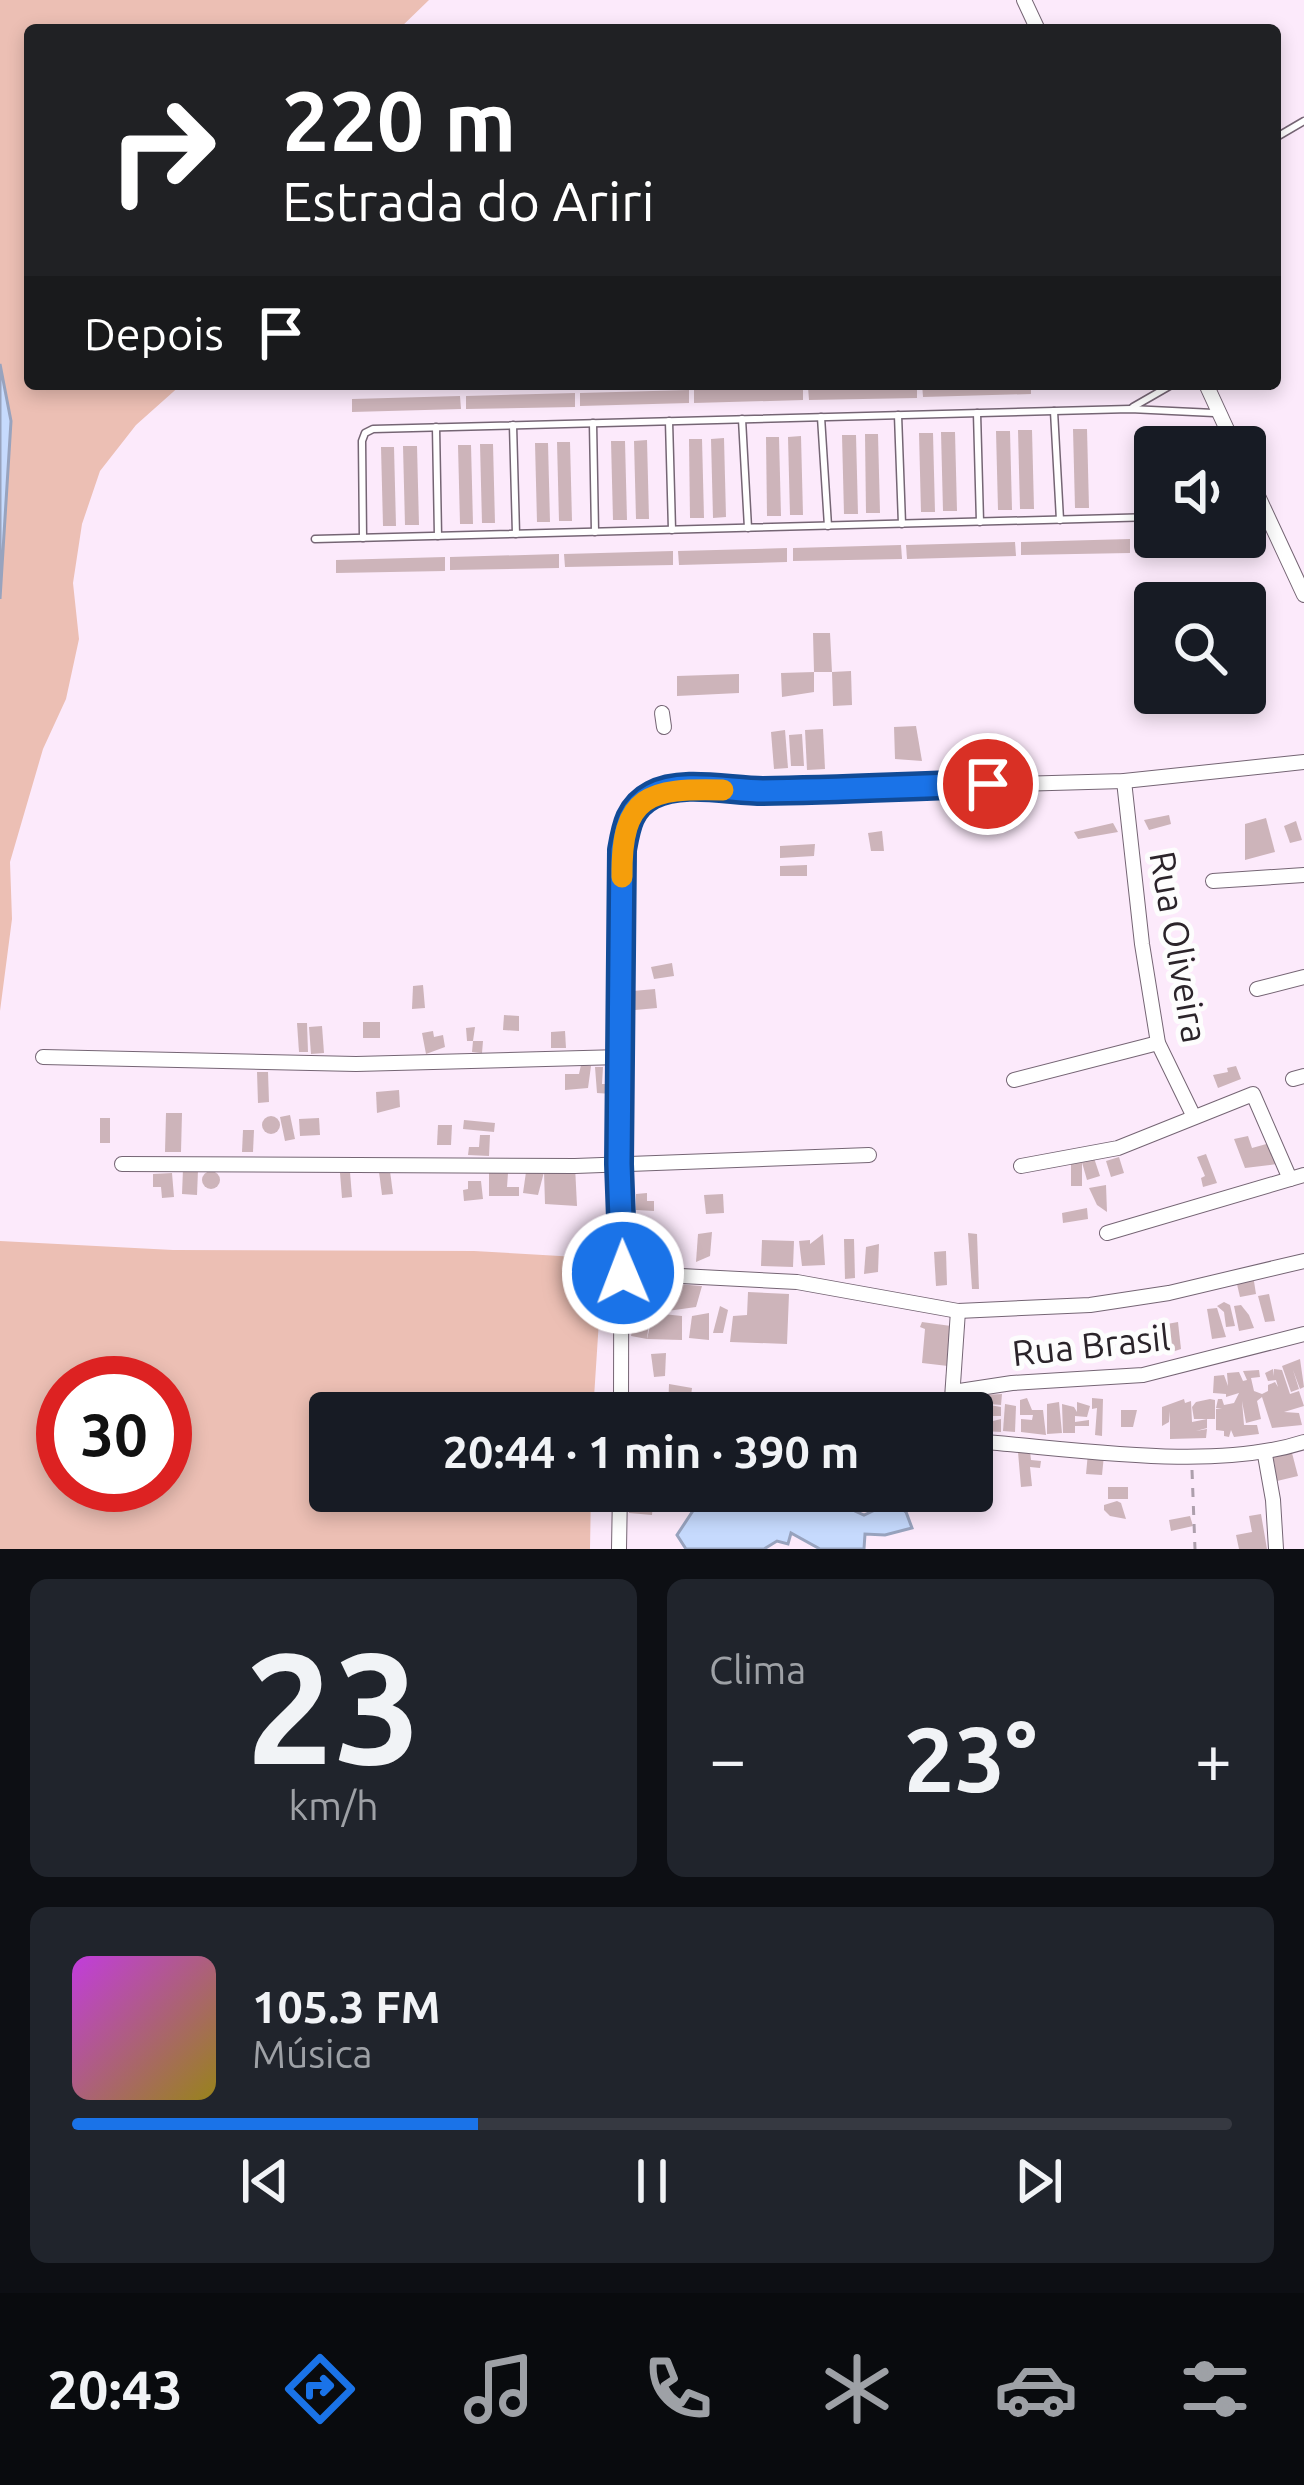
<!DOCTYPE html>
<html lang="pt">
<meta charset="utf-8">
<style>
body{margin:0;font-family:Ubuntu,sans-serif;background:#20242c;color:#f1f3f6;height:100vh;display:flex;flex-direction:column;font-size:45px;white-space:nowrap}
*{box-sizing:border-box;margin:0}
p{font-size:39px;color:#9ea1a6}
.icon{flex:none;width:66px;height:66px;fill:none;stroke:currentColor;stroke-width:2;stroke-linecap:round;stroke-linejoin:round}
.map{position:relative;height:1549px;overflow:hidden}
.details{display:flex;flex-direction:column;gap:30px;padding:30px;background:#0d0f14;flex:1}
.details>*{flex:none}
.banner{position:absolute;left:24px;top:24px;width:1257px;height:366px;border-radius:12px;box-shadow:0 6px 18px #0003;background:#202124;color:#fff;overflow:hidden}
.buttons{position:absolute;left:1134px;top:426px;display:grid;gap:24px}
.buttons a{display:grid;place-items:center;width:132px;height:132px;border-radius:12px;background:#171b24;box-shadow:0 6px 18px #0003;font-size:60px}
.speed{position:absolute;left:36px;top:1356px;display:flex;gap:24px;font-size:60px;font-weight:700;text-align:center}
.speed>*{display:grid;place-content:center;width:156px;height:156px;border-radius:50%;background:#171b24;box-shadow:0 6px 18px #0003;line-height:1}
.speed .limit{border:18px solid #d22;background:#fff;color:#111}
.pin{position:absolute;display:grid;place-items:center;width:102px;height:102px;color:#fff;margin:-51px;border:6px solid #fff;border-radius:50%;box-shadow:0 3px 12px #0007}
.me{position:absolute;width:132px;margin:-66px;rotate:359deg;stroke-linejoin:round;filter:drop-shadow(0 0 9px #0008)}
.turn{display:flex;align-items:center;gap:42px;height:252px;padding:0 60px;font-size:54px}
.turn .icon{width:156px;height:156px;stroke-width:2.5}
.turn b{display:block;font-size:84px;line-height:102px}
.then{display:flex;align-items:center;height:114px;padding:0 60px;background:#0003;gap:24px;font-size:45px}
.big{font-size:90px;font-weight:700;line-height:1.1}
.details .card{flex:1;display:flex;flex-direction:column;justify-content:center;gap:18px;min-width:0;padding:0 42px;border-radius:18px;background:#20242c}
.details .dial{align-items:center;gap:0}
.dial b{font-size:156px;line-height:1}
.song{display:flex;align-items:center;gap:36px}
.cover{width:144px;height:144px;border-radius:18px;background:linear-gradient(135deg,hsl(290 70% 55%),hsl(50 70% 35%))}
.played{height:12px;border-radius:6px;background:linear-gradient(90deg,#1a73e8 35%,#363941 35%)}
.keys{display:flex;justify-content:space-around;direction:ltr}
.heat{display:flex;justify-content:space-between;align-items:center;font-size:66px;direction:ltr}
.details .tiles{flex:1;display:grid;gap:30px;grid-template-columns:1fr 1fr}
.card:last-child{grid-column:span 2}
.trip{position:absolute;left:309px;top:1392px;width:684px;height:120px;border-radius:12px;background:#171b24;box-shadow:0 6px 18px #0003;font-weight:700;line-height:120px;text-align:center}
.tab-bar{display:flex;height:192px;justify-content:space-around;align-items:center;background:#090b0e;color:#9ea1a6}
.tab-bar .icon{width:84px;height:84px}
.tab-bar .selected{color:#1a73e8}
.tab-bar b{font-size:54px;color:#f1f3f6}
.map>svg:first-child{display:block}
</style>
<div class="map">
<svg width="1304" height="1549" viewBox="0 0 1304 1549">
<rect width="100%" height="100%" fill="#fceafb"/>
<g fill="#ecbfb4" fill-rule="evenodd">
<path d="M0,0H429L398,30H30V384H182L136,425L100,471L82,524L73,583L79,639L66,699L43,749L10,862L12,919L0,1011V599L11,421L0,364Z"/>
<path d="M0,1241L173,1250L474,1251L595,1258L602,1274L593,1413H330V1491H591L590,1549H0ZM63,1383H165V1485H63Z"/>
</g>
<g fill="#c6dafd" stroke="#98a3be" stroke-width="3">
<path d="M0,364L11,421L0,599Z"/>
<path d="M706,1491H832L842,1505L864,1515L875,1510L880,1496L886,1495L906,1512L912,1528L885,1535L865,1534L864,1549H820L791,1533L788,1544L777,1541L764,1549H686L677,1535Z"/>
</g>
<g fill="#cdb4ba">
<path d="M917,384V398L809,400L808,387Z"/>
<path d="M922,384H1031V394L923,397Z"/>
<path d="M803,387V400L694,403V390Z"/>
<path d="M689,390V403L580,406V393Z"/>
<path d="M575,393V407L466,409V396Z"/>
<path d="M460,396L461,409L352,412V399Z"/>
<path d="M1073,429H1087L1089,508H1075Z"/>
<path d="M1018,430H1032L1034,509H1020Z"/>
<path d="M996,431H1010L1012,510H998Z"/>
<path d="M941,432H955L957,511H943Z"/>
<path d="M919,433H933L935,512H921Z"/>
<path d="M865,434H878L880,513H866Z"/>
<path d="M842,435H856L858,514H844Z"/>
<path d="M801,436L803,515H790L788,437Z"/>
<path d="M766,437H779L781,516H767Z"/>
<path d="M724,438L726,517L713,518L711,439Z"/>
<path d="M689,439H702L704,518H690Z"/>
<path d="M647,440L649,519H636L634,441Z"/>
<path d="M611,441H625L627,520H613Z"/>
<path d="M557,442H570L572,521H559Z"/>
<path d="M535,443H548L550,522H537Z"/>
<path d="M480,444H493L495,523H482Z"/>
<path d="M458,445H471L473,524H460Z"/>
<path d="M403,446H417L419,525H405Z"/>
<path d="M381,447H394L396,526H383Z"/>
<path d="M1217,537V550L1135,553V539Z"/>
<path d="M1130,539V553L1021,555V542Z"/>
<path d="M1015,542L1016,556L907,559L906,545Z"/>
<path d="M901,545L902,559L793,561V548Z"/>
<path d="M787,548V562L679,565L678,551Z"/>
<path d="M673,551V565L565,567L564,554Z"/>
<path d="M559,554V568L450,570V557Z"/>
<path d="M445,557V571L336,573V560Z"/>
<path d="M813,633H830L832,672H814V692L782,697L781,673L814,672Z"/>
<path d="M851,671L852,705L833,706L832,672Z"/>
<path d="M739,674V693L677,696V676Z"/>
<path d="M916,726L922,761L895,759L894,727Z"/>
<path d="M823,729L825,769L807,770L805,730Z"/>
<path d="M785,730L788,768L774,769L771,732Z"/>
<path d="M802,734L804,766H791L789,735Z"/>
<path d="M1169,815L1171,824L1149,830L1144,820Z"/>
<path d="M1266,818L1275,852L1245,860V824Z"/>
<path d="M1296,821L1302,840L1290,843L1284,826Z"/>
<path d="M1113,823L1118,832L1078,839L1074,832Z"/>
<path d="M882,831L884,851H871L868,833Z"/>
<path d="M815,844L814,856L780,858V846Z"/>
<path d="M807,865V876H780V866Z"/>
<path d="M672,963L674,976L654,979L651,967Z"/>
<path d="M423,985L425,1008L412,1009L413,986Z"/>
<path d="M655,989L657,1008L635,1010L633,991Z"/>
<path d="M504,1015L519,1016V1031L503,1030Z"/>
<rect x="363" y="1022" width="17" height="16"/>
<path d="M297,1023H307L308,1052H299Z"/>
<path d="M322,1026L324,1053L311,1054L309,1027Z"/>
<path d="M475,1027L473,1041H483L482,1053L472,1052L473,1041H467L466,1028Z"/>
<path d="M433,1031L434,1037L443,1035L445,1047L426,1054L422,1033Z"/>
<path d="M565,1031L566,1048H551V1032Z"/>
<path d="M581,1065L591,1066L588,1088L565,1090V1074H579Z"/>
<path d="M1236,1066L1241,1079L1218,1088L1213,1075L1228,1072L1227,1068Z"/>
<path d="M595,1067H603L602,1084H613L612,1094L597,1093Z"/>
<path d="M257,1072H268L269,1102L258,1103Z"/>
<path d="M399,1090L400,1107L377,1113L376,1092Z"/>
<path d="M166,1113H182L181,1152H165Z"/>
<path d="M290,1115L295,1139L285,1141L280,1117Z"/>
<circle cx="271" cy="1125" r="9"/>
<rect x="100" y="1118" width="10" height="25"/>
<path d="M319,1118L320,1135L300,1136L299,1119Z"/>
<path d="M464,1120L495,1123L494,1132L463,1129Z"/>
<path d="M438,1125H452L451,1145H437Z"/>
<path d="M243,1130H254L253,1152H242Z"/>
<path d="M480,1135H490L489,1156L468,1155L469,1147H479Z"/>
<path d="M1248,1136L1252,1148L1270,1143L1277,1164L1245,1168L1234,1139Z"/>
<path d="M1206,1154L1217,1183L1203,1187L1201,1178L1205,1176L1197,1157Z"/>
<path d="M1093,1155L1100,1176L1087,1180L1081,1159Z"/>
<path d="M1119,1157L1124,1173L1111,1177L1106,1161Z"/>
<path d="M1071,1161L1082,1162V1186H1071Z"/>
<path d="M575,1166L577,1206L545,1204L544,1172Z"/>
<path d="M183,1169L198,1170L197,1195L182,1194Z"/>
<circle cx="211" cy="1180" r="9"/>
<path d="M390,1171L393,1194L382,1195L379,1172Z"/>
<path d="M350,1172L352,1197L342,1198L340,1173Z"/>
<path d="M489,1172L508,1173L507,1187H519V1196H489Z"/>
<path d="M526,1172H544L538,1195L523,1193Z"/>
<path d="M172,1173L174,1197L162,1198L161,1187H153V1174Z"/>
<path d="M468,1181H481L483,1199L464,1201L463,1190L468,1189Z"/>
<path d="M1106,1185L1107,1212L1097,1205L1089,1188Z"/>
<path d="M647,1193V1201H654V1211L636,1210V1194Z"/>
<path d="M723,1194L724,1213L706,1214L704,1195Z"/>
<path d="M1087,1208L1088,1219L1063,1223L1062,1213Z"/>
<path d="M712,1232L710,1256L696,1262L698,1234Z"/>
<path d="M968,1233L977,1234L979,1289H972Z"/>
<path d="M823,1234L825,1265L802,1266L799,1241L810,1240V1244Z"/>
<path d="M844,1239H854L855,1278L845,1279Z"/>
<path d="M762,1240L794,1241L793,1267L761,1266Z"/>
<path d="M879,1244L878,1272L864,1274L866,1247Z"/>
<path d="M637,1249L652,1251L650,1269L635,1268Z"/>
<path d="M946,1251L947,1285L936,1286L934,1252Z"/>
<path d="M1253,1275L1256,1294L1240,1297L1236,1280Z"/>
<path d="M637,1281L702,1286L696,1307L653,1313L682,1316V1340L647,1339L653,1313L637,1315Z"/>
<path d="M748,1292L789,1294L787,1344L730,1342L733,1316L747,1315Z"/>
<path d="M1269,1294L1275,1321L1265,1322L1258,1296Z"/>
<path d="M1224,1302L1230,1305L1235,1326L1226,1327L1224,1312L1217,1306Z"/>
<path d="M1241,1305L1249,1315L1254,1328L1239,1331L1234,1306Z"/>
<path d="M720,1306L728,1310L723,1333H713Z"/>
<path d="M1217,1308L1226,1337L1212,1339L1207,1309Z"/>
<path d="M709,1313V1340L689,1338L692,1316Z"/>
<path d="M634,1320L649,1321L647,1339L631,1336Z"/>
<path d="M922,1322L951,1326L948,1366L922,1363L925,1329L920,1327Z"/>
<path d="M1178,1322L1181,1349L1169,1353L1167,1324Z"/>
<path d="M666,1353L665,1376L654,1377L651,1354Z"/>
<path d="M1300,1359L1304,1387L1300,1389L1293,1370L1299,1389L1291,1392L1282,1366Z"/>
<path d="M1273,1369L1274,1376V1369L1282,1370L1290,1394L1299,1391L1304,1406L1284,1412L1299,1413L1302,1425L1272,1428L1262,1397L1257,1401L1261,1419L1246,1423L1242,1401L1244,1425H1239H1257L1259,1434L1234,1437L1231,1430L1229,1437L1224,1436V1431L1216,1430V1409H1222L1216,1408L1218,1399H1222L1224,1405L1234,1403L1239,1393L1226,1397V1394L1213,1393L1214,1376L1224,1375L1228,1386L1227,1373L1239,1372L1243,1381L1247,1380L1243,1371L1259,1370L1260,1377L1251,1378L1254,1391L1262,1394L1268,1391V1385L1275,1382L1278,1387L1276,1380L1268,1381L1265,1373Z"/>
<path d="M669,1384L692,1388L691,1396H677V1411L668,1410Z"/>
<path d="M1002,1394L1001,1405L978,1403L982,1431L972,1430V1413H963L964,1396Z"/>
<path d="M722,1396L723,1413H695L694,1400Z"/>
<path d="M1027,1398L1032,1410H1043L1046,1435L1021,1432V1419L1032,1420L1033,1415H1020V1400Z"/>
<path d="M1092,1398L1103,1399L1102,1436L1095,1435L1097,1408L1092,1409Z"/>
<path d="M1184,1399L1185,1403L1191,1401L1192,1422L1207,1419V1428L1196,1431L1207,1429L1206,1438L1170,1439V1411L1169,1422L1162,1426V1407Z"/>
<path d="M1210,1399L1215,1400V1419H1194L1192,1407L1196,1402Z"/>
<path d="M1059,1402L1062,1433L1047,1434V1404Z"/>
<path d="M1077,1402L1090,1406L1087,1417L1075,1416V1422L1089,1420V1426H1075V1433H1063L1062,1404L1074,1407L1077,1412Z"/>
<path d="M984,1404L1001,1407V1416H992L993,1421L1001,1419V1432L984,1431Z"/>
<path d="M1005,1404L1016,1406L1015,1432L1003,1431Z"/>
<path d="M1121,1410H1137L1133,1427H1121Z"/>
<path d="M1030,1451L1031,1460L1041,1461L1040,1468L1030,1467L1032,1486L1021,1487L1018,1452Z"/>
<path d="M1088,1453L1104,1455L1102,1475L1086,1474Z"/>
<path d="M1292,1453L1298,1476L1277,1481L1273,1455Z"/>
<rect x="1108" y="1487" width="20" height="12"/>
<path d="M630,1501L653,1503L652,1515L629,1513Z"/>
<path d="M1117,1501L1121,1503L1126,1519L1110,1516L1104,1510V1505Z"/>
<path d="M1261,1514L1267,1549H1239L1236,1535L1252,1532L1249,1516Z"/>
<path d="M1190,1516L1193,1526L1171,1531L1169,1520Z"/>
</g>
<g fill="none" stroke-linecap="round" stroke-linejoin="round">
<defs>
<g id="service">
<path d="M1275,138L1304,121"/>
<path d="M1133,407L1173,384"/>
<path d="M1054,411L1060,520"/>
<path d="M977,413L980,522"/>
<path d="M898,415L902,524"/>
<path d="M821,417L828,526"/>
<path d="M742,419L748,528"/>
<path d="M669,421L672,530"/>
<path d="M593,423L595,532"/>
<path d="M513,425L516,534"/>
<path d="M436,427L438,536"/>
<path d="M363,538L362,441L365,433L373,429L1130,409L1214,413"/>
<path d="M315,539L1155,517"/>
</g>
<g id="minor">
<path d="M1024,0L1038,30"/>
<path d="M1206,384L1235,447"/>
<path d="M1245,468L1304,595"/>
<path d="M662,713L664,727"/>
<path d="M1124,781L1142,944L1158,1043L1194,1117"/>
<path d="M1213,881L1304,875"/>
<path d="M1257,989L1304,977"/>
<path d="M43,1057L356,1064L621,1057"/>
<path d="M1293,1079L1304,1076"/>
<path d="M1014,1080L1158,1043"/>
<path d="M122,1164L575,1166L869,1155"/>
<path d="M1021,1166L1118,1148L1253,1094L1290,1179"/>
<path d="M1107,1233L1304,1175"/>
<path d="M623,1273L797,1282L958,1311L1090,1305L1169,1293L1304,1261"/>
<path d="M953,1392L1012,1383L1143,1375L1304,1334"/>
<path d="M621,1413L622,850L626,827L638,804L669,789L759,791L1124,781L1304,762"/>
<path d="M951,1413L958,1311"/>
<path d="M972,1441C1071,1448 1212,1472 1304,1442"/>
<path d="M1265,1455L1273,1500L1276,1549"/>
<path d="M619,1549L620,1491"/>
</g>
</defs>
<use href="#service" stroke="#756574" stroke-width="9"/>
<use href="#minor" stroke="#756574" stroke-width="16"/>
<path stroke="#ad9fac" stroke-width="3" stroke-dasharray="9 9" stroke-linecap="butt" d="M1192,1470L1195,1549"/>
<use href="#service" stroke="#fff" stroke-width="6"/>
<use href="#minor" stroke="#fff" stroke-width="14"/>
</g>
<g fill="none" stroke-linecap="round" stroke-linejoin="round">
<defs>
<path id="route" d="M623,1273L619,1164L622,850C626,827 629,807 652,795C682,779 730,791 763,791C838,790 913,786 988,784"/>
</defs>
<use href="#route" stroke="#114b97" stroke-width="30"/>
<use href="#route" stroke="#1a73e8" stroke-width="21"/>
<path stroke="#f59e0b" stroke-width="21" d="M622,877C621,794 649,788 723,790"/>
</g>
<g text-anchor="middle" stroke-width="10" stroke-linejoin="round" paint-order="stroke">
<g font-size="36" fill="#2b242a" stroke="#fdfdfd">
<text transform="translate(1179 947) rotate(80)" y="13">Rua Oliveira</text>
<text transform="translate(1091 1345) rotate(-6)" y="13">Rua Brasil</text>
</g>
</g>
</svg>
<div class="buttons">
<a><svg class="icon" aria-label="sound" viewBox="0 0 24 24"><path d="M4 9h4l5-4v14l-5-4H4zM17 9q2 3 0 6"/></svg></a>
<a><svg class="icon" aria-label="search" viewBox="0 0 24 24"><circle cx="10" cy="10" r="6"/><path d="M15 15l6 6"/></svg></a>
</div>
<div class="speed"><div class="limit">30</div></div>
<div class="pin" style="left:988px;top:784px;background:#d93025"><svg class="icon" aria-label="arrive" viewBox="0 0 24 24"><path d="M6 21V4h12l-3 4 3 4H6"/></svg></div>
<svg class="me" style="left:623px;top:1273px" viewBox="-20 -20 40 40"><circle r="17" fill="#1a73e8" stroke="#fff" stroke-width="3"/><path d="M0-11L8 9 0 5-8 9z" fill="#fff"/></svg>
<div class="trip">20:44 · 1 min · 390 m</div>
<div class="banner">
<div class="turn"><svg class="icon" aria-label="right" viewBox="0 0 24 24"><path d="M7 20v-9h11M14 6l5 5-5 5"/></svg><div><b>220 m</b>Estrada do Ariri</div></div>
<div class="then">Depois<svg class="icon" aria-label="arrive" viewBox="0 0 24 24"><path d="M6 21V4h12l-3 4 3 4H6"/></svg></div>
</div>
</div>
<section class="details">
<div class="tiles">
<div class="card dial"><b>23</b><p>km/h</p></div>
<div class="card"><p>Clima</p>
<div class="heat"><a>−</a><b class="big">23°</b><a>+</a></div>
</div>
<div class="card">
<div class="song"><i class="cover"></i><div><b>105.3 FM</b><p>Música</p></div></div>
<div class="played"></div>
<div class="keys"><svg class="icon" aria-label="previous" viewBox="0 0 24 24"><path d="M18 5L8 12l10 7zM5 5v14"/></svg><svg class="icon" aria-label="pause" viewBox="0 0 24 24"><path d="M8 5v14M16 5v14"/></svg><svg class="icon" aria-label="next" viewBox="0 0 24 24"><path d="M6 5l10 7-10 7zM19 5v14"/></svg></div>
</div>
</div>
</section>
<nav class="tab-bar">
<b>20:43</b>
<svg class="icon selected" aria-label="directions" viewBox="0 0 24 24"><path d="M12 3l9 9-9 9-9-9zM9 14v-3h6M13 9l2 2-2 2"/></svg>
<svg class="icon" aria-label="music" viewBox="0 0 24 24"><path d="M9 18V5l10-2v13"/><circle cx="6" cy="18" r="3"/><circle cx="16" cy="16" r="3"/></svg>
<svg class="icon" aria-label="phone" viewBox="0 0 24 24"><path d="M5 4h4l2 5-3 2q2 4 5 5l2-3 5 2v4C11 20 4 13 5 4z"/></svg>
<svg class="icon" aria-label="climate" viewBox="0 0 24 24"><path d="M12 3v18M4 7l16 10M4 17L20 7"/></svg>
<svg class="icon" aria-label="car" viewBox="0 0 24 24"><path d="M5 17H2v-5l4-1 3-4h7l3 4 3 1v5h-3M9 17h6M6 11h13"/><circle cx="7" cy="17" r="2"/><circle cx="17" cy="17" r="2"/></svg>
<svg class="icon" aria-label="filters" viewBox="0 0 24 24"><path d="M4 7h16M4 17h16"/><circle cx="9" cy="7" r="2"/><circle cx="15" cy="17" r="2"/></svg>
</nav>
